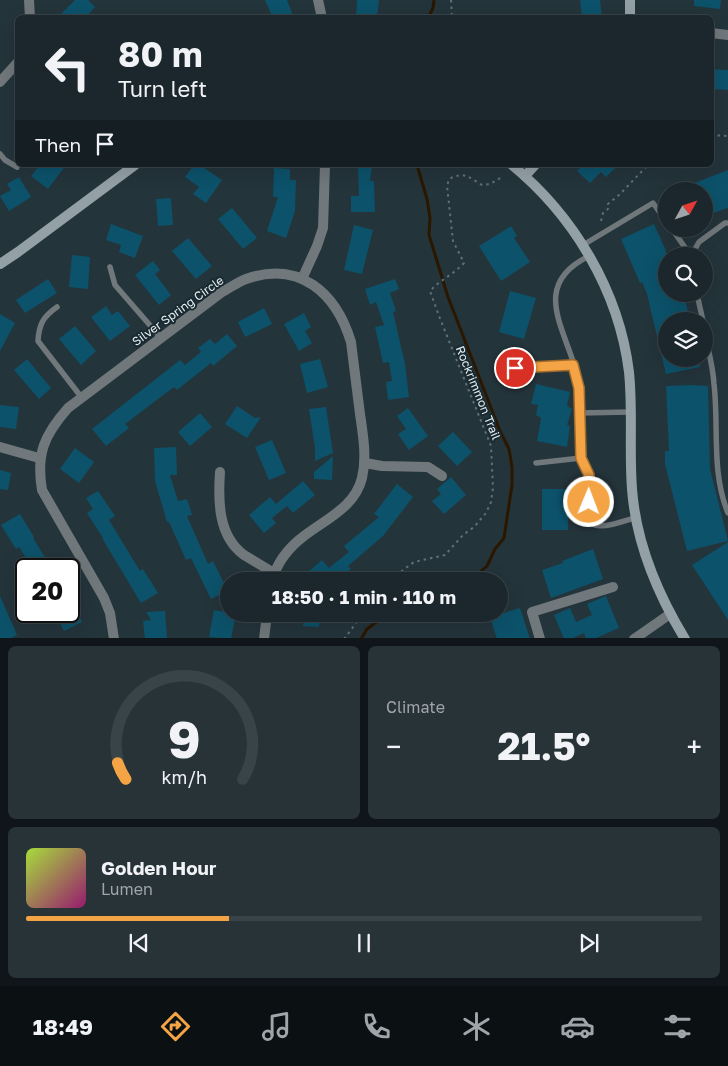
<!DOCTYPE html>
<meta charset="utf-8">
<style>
body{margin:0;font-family:"Golos Text",sans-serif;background:#283338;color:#f1f3f6;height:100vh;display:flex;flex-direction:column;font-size:19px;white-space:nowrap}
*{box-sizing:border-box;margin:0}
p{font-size:16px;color:#a0a5a9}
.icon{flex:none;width:28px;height:28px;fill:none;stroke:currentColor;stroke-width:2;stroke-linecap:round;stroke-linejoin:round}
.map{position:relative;height:638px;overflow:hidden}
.panel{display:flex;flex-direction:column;gap:8px;padding:8px;background:#0f1518;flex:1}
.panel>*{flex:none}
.guide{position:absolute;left:15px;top:15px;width:699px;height:152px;border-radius:8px;box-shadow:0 5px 20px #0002,0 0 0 1px #394448;background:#1b272c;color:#f1f3f6;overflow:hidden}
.needle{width:32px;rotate:50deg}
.fabs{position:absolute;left:658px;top:182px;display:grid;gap:10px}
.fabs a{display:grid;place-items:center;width:55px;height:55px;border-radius:50%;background:#1b272c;box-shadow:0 5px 20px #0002,0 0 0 1px #394448;font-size:25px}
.speed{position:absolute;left:15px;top:558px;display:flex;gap:10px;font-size:25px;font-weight:700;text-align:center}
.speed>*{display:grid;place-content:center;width:65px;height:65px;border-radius:50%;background:#1b272c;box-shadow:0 5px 20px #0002,0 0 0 1px #394448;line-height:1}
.speed .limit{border:2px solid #111;border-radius:8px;background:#fff;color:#111}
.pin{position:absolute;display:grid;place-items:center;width:42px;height:42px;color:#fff;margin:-21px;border:2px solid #fff;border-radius:50%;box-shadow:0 1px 5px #0007}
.me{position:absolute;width:55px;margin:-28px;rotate:1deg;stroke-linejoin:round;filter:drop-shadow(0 0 4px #0008)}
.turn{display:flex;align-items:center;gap:18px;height:105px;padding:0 20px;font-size:22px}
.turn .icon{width:65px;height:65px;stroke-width:2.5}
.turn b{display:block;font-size:35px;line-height:42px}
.then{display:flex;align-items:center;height:48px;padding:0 20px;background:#0003;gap:10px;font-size:19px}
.big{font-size:38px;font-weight:700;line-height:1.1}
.panel .card{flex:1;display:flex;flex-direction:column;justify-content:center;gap:8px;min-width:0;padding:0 18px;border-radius:8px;background:#283338}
.panel .dial{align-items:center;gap:0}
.dial svg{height:130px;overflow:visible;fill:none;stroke:#394448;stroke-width:7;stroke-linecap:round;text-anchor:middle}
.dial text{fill:#f1f3f6;stroke:none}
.song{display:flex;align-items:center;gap:15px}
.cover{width:60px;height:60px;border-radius:8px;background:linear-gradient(135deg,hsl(80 70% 55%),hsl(320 70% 35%))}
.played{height:5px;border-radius:2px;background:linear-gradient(90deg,#f4a444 30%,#394448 30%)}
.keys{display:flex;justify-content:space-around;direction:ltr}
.heat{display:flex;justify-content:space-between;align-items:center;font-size:28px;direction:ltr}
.panel .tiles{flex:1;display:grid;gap:8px;grid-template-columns:1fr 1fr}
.card:last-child{grid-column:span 2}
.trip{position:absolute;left:220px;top:572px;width:288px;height:50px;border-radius:25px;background:#1b272c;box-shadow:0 5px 20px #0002,0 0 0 1px #394448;font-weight:700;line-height:50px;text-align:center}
.dock{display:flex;height:80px;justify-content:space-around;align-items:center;background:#0b1012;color:#a0a5a9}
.dock .icon{width:35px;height:35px}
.dock .current{color:#f4a444}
.dock b{font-size:22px;color:#f1f3f6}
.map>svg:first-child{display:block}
</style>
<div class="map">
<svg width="728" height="639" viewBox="0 0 728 639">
<rect width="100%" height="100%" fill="#24343b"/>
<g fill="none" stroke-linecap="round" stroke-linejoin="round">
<g stroke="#2b1700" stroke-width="3">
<path d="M428,18L433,8L434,0"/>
<path d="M417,165L427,199L430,218L429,235L448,297L500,431L509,449L512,467V485L504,538L495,549L487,566L470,581"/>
<path d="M361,639L367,629L387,614"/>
</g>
</g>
<g fill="#0c526a">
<path d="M75,0H88L95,7L85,18H57Z"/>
<path d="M265,0H287L294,18H273Z"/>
<path d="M357,0H379L377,18H356Z"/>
<path d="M580,0H600L602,18H582Z"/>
<path d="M694,0H721L720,9L694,6Z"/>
<path d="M711,69L728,70V90L711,89Z"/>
<path d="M40,165H66L48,189L31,176Z"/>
<path d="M194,165H200L222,180L206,203L193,194L199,187L185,177Z"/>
<path d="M358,165H372L370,181H374L375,212H351V196H359Z"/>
<path d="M583,165H618L606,177L601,172L590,183L577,171Z"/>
<path d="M274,168L290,169V180H296L295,211L286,238L267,231L278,197H273Z"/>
<path d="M728,170V208L704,216V191H674Z"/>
<path d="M19,177L31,197L9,211L0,196L11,190L7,184Z"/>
<path d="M171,198L173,225L158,226L156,199Z"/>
<path d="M232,208L257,238L243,249L218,219Z"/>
<path d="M111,224L143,236L135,258L119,252L121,245L106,240Z"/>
<path d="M654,224L666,251V294H684L690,321H666V359H698L700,367L666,374L647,294L642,282L640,283L621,239Z"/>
<path d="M354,225L373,230L362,274L344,270Z"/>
<path d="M511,226L517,236L514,238L530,262L501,281L479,246Z"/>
<path d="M188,238L212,266L196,279L172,251Z"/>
<path d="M72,255L90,257L88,289L69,287Z"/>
<path d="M153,261L160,270L155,274L171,295L159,305L135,275Z"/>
<path d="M48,279L57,293L25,313L16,300Z"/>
<path d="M395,279L399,289L390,293L396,311L393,312L405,364L409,397L388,400L386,382L392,381L389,362L383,363L375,327L384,325L376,302L370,305L365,289Z"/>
<path d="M510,291L536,298L524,339L499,332Z"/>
<path d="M106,306L112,315L118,311L130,326L110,341L91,317Z"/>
<path d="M264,308L272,324L245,337L238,322Z"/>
<path d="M304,313L311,327L305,331L312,343L299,351L284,324Z"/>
<path d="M0,314L15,323L0,351Z"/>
<path d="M75,326L96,351L81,365L59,339Z"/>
<path d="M227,334L237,346L213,366L211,363L177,390L174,387L125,424L129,428L106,446L92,429L180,360L185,365L201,352L198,348L210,339L215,344Z"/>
<path d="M27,359L51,388L39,399L14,370Z"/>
<path d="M320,359L328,387L307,393L300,364Z"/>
<path d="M536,384L570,392L567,406L572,409L567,425L570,426L567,447L537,441L541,418L536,415L538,405L531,404Z"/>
<path d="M691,385L708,386L710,469L728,541L687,551L665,464V451H669L666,386Z"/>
<path d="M0,405L19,407L16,429L0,427Z"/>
<path d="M237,406L255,418L261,417L247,438L225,424Z"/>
<path d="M326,407L333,453L315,461V448L309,409Z"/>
<path d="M408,408L428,436L409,450L398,434L406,429L397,416Z"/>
<path d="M200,413L212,427L190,446L178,432Z"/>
<path d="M453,432L472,452L457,466L438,446Z"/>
<path d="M272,440L286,473L269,480L255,447Z"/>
<path d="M176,447L177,475H170L178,501L187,499L192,515L187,516L208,564L213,561L228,591L211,599L191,558L186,560L169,522H167L155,481L154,448Z"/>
<path d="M75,448L94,462L79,483L60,469Z"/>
<path d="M333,456L332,480L314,479V472Z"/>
<path d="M0,470L11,473L8,490L0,489Z"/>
<path d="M451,477L466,495L444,514L432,501L441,494L437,489Z"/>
<path d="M303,481L315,495L293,513L287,506L272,518L276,523L264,533L249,515L270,497L276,504Z"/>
<path d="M397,484L413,497L383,536L348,566L351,569L336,581H316L308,572L322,560L329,568L349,552L344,546L379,517L374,514Z"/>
<rect x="542" y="489" width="26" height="41"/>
<path d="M98,491L115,516L109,520L140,571L143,569L158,593L141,603L102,538H103L87,513L93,509L86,498Z"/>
<path d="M20,514L34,537L33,538L52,569H33L19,547L16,549L1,525Z"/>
<path d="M728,542V620L692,565Z"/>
<path d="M593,549L603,579L551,598L542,570L563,563L562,561Z"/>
<path d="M0,596L17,635L10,639H0Z"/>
<path d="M69,596L82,622L64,631L54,611H69Z"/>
<path d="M606,596L619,628L594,639H586L584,633L571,639H564L554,615L570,608L576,622L592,615L587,604Z"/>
<path d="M520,608L530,639H497L490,617Z"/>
<path d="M214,610L236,614L231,639L209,637Z"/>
<path d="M165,611L167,638L145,639L143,621L151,620L146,612Z"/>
<path d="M304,614H320L319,627L303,626Z"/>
</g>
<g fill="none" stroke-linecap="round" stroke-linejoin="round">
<g stroke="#627076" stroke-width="2" stroke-dasharray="2.5 4" stroke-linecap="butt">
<path d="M451,0L452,18"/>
<path d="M711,135L728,136"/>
<path d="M601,221L603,213L609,208L608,204L619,195L648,165"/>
<path d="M392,581L403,570L414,562L445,555L463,535L474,527L486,513L491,502L493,488L491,446L439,316L430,291C440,280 454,274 464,263L453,241L447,186L449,179C465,171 468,177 482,185L490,184L502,177"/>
<path d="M344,639L363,614"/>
</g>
<g stroke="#70787c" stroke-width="5.5">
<path d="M0,154L5,160L17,167"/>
<path d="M672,229L691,256"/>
<path d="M583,245L653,203L666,221"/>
<path d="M589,256C522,289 576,339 579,390C580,411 577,433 581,455C582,462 588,469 589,476C591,488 584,516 593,524C600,530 628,520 637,517"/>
<path d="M691,256L699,242L725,223H728"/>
<path d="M110,267L115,285L161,338"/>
<path d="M697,294L703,321"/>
<path d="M57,307C43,317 39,324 38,341L82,398"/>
<path d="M704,328C707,346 713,365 714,384C719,427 711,472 728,513"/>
<path d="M515,368L573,365"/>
<path d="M579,413L631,412"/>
<path d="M536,463L581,458"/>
</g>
<g stroke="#70787c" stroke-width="10">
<path d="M29,0L30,18"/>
<path d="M318,0L322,18"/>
<path d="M711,33L728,35"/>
<path d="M0,82L18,62"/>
<path d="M302,279L317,246L323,228L325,165"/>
<path d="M0,447L39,458"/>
<path d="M365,463L382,466L428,467L442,476"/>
<path d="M220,472C218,501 218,536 244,555C254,561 264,567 274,573"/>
<path d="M114,639L110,613L104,598L42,490C36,454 44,435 68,408L222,292C230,288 238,282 246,279C300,260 336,293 351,342C354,366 357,390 360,414C363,435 367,457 362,478C355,507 326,519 304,536C288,548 277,562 272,581"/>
<path d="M264,639L267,614"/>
<path d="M540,639L532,612L613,587"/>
<path d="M634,639L670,614"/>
</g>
<g stroke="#93a0a6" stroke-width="10">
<path d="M630,18V0"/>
<path d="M512,165C574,216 619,291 629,372C633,411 629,450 632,489C636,543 657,593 685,639"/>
<path d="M525,176L535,165"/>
<path d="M0,264L18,252L135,165"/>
</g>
</g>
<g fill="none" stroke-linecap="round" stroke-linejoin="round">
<defs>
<path id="route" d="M515,368L573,365L579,388L581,458L589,475V502"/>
</defs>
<use href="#route" stroke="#9f6b2c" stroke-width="12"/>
<use href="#route" stroke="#f4a444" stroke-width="9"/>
</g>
<g text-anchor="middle" stroke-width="4" stroke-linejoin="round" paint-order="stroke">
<g font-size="12" fill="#e5eff4" stroke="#1a2a31">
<text transform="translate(178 311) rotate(-36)" y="4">Silver Spring Circle</text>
<text transform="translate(478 393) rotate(68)" y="4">Rockrimmon Trail</text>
</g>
</g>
</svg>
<div class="fabs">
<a><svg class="needle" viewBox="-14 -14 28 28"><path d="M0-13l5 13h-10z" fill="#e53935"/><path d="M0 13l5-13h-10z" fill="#a0a5a9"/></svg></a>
<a><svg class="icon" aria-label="search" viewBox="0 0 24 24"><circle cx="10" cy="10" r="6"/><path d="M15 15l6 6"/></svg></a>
<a><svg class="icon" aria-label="layers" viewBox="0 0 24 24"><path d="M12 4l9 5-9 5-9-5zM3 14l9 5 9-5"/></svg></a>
</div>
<div class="speed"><div class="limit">20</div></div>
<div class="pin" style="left:515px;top:368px;background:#d93025"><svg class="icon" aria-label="arrive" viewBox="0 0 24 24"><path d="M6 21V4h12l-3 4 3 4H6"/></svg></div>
<svg class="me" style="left:589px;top:502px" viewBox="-20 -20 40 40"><circle r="17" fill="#f4a444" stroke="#fff" stroke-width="3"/><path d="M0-11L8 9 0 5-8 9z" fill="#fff"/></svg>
<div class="trip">18:50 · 1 min · 110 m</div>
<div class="guide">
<div class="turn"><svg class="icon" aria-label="left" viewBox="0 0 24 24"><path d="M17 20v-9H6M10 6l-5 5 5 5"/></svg><div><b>80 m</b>Turn left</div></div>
<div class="then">Then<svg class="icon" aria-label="arrive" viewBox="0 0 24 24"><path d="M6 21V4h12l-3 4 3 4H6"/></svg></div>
</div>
</div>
<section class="panel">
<div class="tiles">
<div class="card dial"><svg viewBox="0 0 100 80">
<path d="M14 69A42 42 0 1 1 86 69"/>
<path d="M14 69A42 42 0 0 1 9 59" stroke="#f4a444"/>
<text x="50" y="56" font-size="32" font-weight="700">9</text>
<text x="50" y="72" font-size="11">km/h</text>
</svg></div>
<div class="card"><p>Climate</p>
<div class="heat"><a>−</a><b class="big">21.5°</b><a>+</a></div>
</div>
<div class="card">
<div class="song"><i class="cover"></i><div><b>Golden Hour</b><p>Lumen</p></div></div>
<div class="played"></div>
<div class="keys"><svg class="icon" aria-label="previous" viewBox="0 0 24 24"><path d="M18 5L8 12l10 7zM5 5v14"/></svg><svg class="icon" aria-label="pause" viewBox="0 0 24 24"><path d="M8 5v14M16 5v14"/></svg><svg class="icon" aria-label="next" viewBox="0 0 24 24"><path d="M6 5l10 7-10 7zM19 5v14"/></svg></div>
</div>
</div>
</section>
<nav class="dock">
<b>18:49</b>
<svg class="icon current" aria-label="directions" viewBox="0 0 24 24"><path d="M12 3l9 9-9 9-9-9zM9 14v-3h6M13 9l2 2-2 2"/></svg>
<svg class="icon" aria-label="music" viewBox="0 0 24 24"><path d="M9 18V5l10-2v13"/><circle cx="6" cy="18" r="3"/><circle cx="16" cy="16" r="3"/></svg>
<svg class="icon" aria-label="phone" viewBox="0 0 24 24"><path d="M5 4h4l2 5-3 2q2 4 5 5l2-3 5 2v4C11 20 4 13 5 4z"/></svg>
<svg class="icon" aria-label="climate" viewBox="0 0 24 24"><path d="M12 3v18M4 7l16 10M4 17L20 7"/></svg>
<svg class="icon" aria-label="car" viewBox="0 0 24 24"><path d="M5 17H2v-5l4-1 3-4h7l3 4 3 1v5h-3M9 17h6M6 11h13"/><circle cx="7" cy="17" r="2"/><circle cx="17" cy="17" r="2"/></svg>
<svg class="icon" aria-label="filters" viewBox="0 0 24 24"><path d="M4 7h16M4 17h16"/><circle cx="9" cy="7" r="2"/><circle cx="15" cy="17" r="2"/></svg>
</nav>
